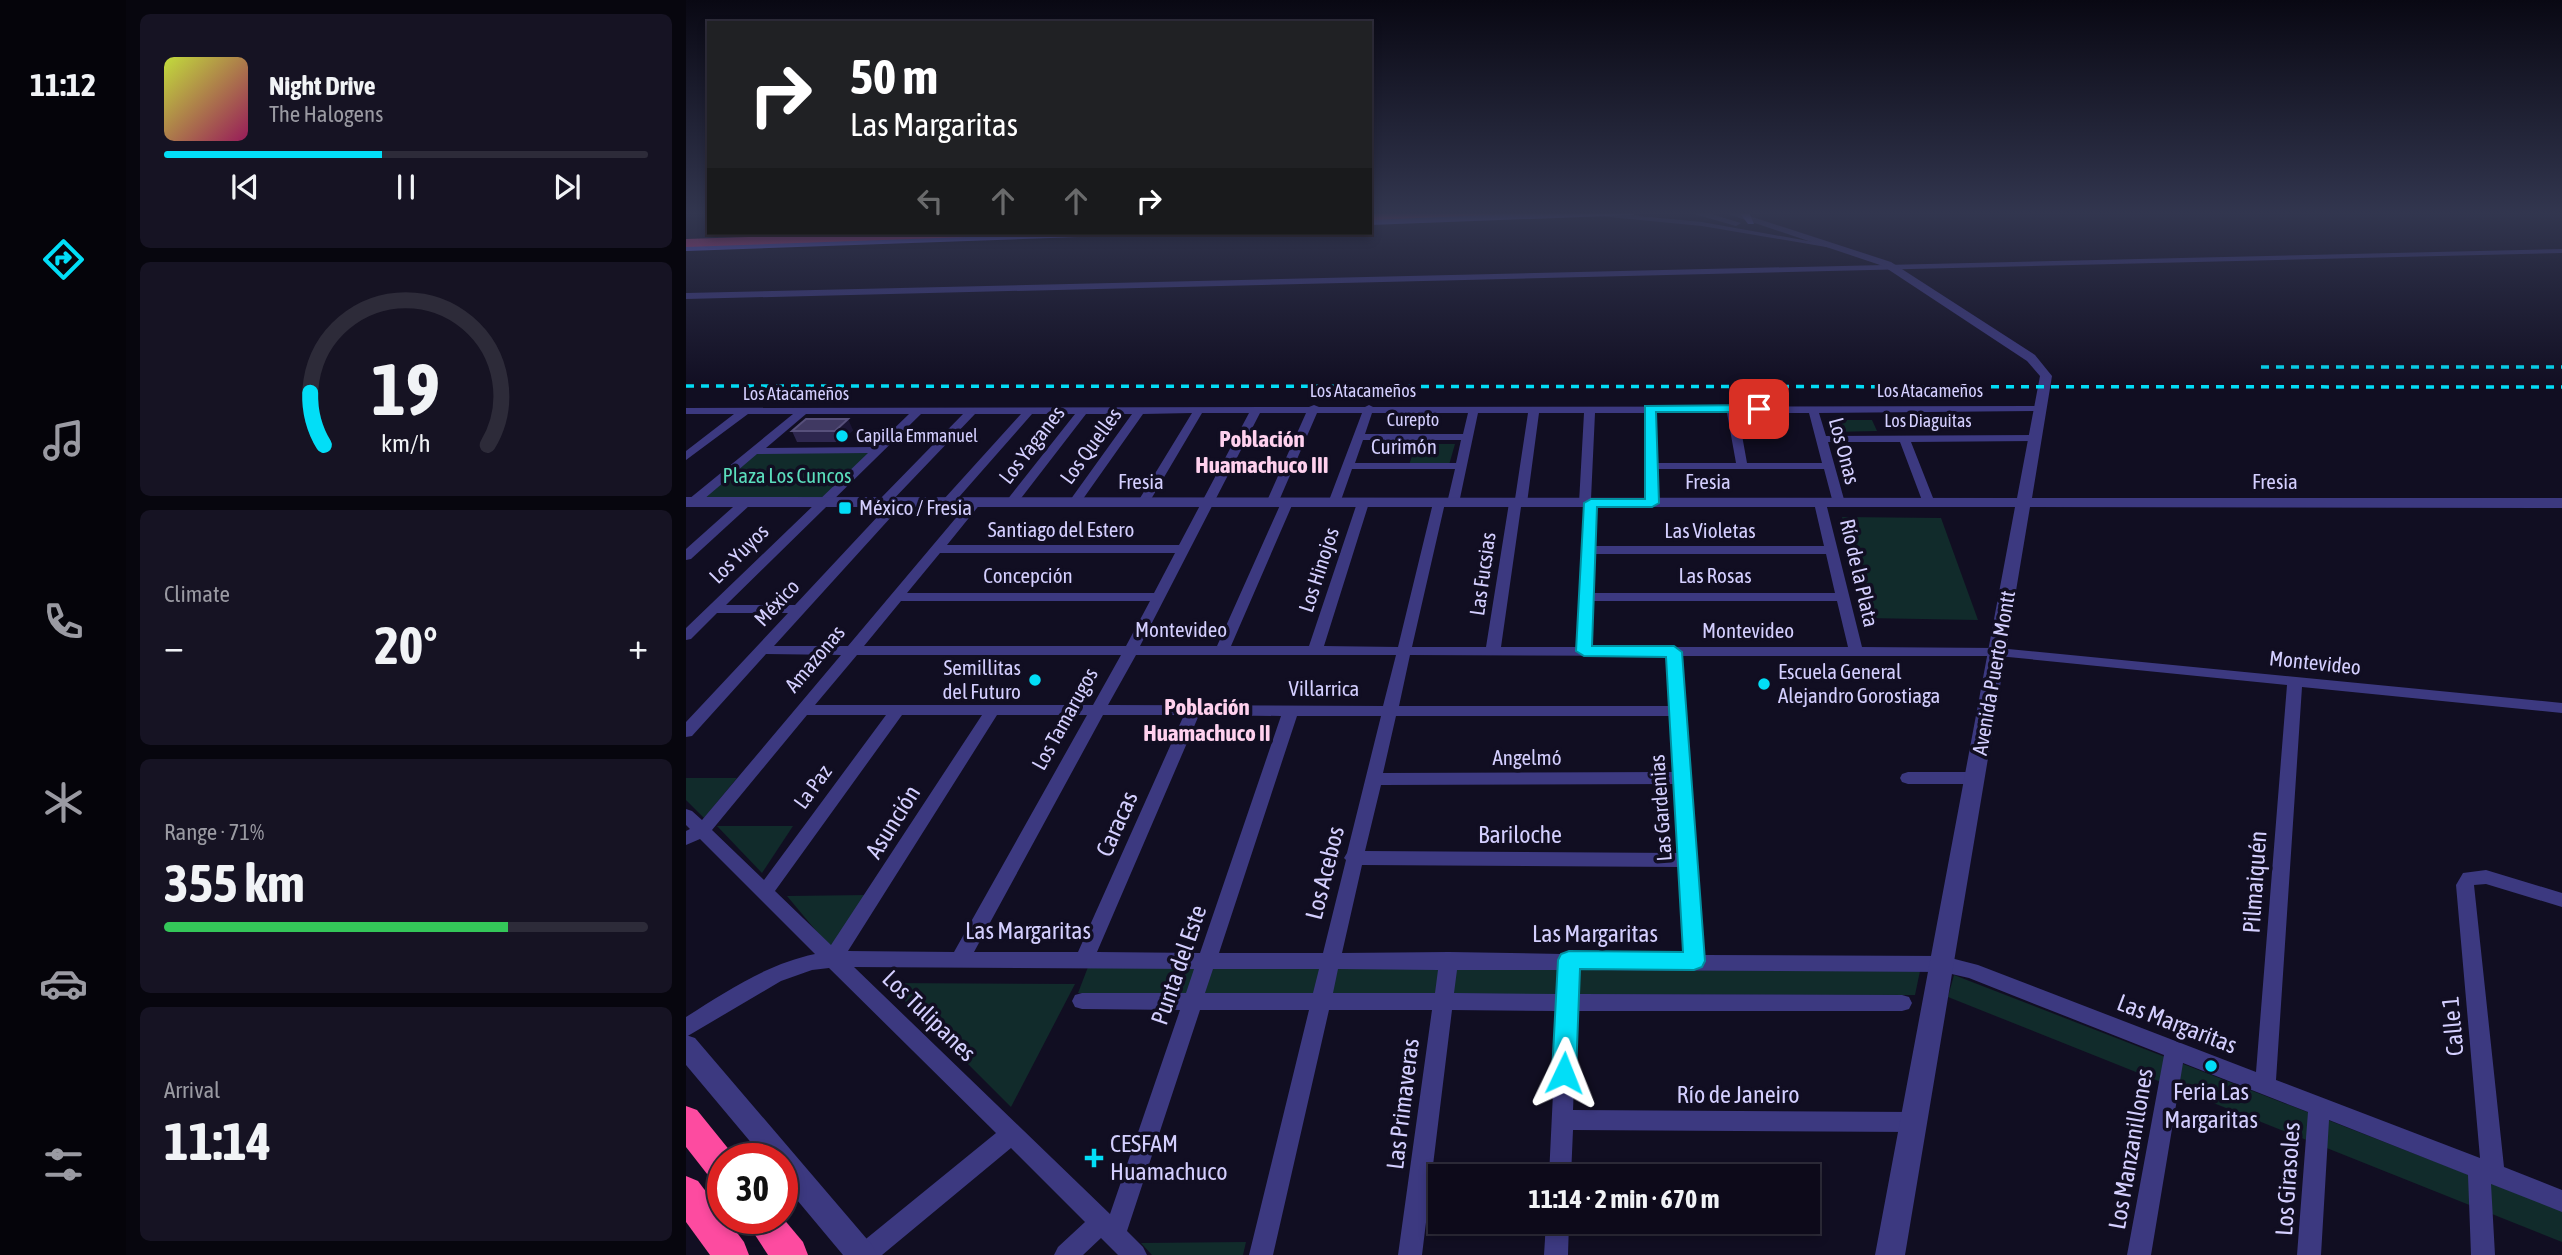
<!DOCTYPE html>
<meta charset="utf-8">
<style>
body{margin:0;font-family:"Asap Condensed",sans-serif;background:#161323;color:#f1f3f6;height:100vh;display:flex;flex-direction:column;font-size:26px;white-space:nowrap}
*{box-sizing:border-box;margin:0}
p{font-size:23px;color:#9a9aa2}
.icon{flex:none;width:38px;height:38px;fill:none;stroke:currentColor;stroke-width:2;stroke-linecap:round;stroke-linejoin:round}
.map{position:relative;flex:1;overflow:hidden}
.drawer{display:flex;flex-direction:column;gap:14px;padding:14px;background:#07060e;width:560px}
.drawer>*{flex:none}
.top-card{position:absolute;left:21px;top:21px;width:665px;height:214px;border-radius:0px;box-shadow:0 4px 10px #0003,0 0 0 2px #2d2b39;background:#202124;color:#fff;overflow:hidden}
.speed{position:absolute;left:21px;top:1143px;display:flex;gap:14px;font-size:35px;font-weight:700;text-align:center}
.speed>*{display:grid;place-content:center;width:91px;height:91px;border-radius:50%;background:#0d0a1a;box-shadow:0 4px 10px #0003,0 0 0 2px #2d2b39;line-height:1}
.speed .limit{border:10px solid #d22;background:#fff;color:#111}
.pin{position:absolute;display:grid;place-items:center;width:60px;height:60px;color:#fff;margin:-30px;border-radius:14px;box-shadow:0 4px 10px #0006}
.me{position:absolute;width:77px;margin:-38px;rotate:2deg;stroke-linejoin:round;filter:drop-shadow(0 0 5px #0008)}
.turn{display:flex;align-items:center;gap:24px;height:147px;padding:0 28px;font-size:32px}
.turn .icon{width:91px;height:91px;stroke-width:2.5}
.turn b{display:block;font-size:49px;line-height:60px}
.lanes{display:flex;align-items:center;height:66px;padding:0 28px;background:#0003;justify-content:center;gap:35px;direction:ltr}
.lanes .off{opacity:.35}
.big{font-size:52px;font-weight:700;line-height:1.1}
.drawer .widget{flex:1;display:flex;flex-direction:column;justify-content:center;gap:10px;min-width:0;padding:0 24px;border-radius:10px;background:#161323}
.drawer .dial{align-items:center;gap:0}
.dial svg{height:182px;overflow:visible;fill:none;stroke:#2d2b39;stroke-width:7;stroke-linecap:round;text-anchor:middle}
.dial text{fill:#f1f3f6;stroke:none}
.song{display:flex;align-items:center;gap:21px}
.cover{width:84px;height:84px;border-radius:10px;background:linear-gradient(135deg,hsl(70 70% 55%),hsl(330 70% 35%))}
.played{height:7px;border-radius:4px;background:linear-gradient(90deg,#02def7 45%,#2d2b39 45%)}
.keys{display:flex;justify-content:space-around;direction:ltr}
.heat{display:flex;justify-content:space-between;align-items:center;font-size:38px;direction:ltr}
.charge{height:10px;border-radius:5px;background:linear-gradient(90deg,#34c759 71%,#2d2b39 0)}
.trip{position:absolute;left:742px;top:1164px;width:392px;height:70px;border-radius:0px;background:#0d0a1a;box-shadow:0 4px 10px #0003,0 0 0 2px #2d2b39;font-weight:700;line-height:70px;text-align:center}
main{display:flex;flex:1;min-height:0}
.menu{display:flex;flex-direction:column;width:126px;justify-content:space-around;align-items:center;background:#05040a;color:#9a9aa2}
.menu .icon{width:49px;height:49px}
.menu .on{color:#02def7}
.menu b{font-size:32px;color:#f1f3f6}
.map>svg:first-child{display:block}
</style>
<main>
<nav class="menu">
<b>11:12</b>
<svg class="icon on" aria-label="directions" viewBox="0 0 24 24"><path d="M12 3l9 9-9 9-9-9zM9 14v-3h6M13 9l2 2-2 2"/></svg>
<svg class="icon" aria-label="music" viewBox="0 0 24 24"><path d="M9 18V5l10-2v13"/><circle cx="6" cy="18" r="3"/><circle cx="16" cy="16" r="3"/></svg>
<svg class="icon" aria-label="phone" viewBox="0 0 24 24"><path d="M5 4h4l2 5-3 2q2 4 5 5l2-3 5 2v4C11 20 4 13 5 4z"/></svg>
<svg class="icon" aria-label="climate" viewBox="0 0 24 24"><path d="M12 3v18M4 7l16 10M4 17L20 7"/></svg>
<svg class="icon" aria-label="car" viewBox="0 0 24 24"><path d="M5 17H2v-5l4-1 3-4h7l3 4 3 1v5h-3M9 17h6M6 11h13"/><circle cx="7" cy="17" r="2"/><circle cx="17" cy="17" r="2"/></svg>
<svg class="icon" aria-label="filters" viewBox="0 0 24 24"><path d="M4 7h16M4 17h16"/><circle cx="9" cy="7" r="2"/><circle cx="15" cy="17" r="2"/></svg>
</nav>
<section class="drawer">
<div class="widget">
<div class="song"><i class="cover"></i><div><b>Night Drive</b><p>The Halogens</p></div></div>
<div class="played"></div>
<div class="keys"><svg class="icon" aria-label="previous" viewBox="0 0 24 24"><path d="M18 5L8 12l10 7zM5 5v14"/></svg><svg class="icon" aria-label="pause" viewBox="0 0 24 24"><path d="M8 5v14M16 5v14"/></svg><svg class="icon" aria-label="next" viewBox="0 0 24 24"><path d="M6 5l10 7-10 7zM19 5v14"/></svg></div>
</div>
<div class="widget dial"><svg viewBox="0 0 100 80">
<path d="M14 69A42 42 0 1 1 86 69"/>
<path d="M14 69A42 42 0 0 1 8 46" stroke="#02def7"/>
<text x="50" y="56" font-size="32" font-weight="700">19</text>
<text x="50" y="72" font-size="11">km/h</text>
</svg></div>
<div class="widget"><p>Climate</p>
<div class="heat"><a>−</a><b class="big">20°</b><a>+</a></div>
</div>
<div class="widget"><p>Range · 71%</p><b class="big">355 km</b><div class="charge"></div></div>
<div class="widget"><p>Arrival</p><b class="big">11:14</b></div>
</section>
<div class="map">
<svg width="1876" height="1255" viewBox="0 0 1876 1255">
<rect width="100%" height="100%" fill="#110e22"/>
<g fill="#112b2b">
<path d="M1142,420H1186L1191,431L1146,432Z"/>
<path d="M730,444H769L763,465H723Z"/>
<path d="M187,451L135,501L12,500L70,452Z"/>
<path d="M1156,517L1255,518L1292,620L1179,618Z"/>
<path d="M0,778H51L18,818L0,800Z"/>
<path d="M31,826H107L76,873Z"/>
<path d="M182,895L147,951L101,896Z"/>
<path d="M402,967L1234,971L1229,995L392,993Z"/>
<path d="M1268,975L1876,1211V1242L1262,997Z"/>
<path d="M201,983L389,984L325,1107Z"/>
<path d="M560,1242L557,1255H466L455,1243Z"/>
</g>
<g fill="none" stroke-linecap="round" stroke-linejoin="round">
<g fill="#3c3980" fill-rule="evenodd">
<path d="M911,212L1016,222L1150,246L1146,248L1016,226L913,216L909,214Z"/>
<path d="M1876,249V253L0,299V293Z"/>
<path d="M628,405L633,407H679L683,405L687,407L1354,406L1358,407V411L1133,413L1140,436L1349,435L1355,438L1349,441L1225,442L1249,503L1243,507L1237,503L1214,442H1142L1159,503L1157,506H1149L1147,503L1138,469H971L972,503L970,506H962L959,413H909L905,499L911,503L909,546H1138L1128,503L1134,499L1140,503L1176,647L1312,648L1876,703V713L1616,687L1590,1080L1794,1158L1770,885L1777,873L1800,870L1876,893V907L1800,884L1788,885L1818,1167L1876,1190V1212L1805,1184L1809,1255H1785L1782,1175L1643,1120L1635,1255H1611L1622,1112L1497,1063L1465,1255H1441L1478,1055L1283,978L1257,972L892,970L891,994L1216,995L1223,997L1226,1003L1223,1009L1216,1011H891L887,1110L1228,1112L1236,1115L1239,1122L1236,1129L1228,1132L887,1130L885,1176H863L871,1011L766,1010L736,1255H712L746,1010H643L587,1255H563L623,1010H514L441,1231L457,1247L461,1255H432L415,1238L397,1255H368L372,1247L399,1222L325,1148L196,1255H166L170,1247L310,1133L143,968L126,970L95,981L0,1037V1017C41,991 81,964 129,954L14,839L0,845V831L4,829L0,825V809L6,811L16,820L155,655L80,654L6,736L0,737V722L102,613H31L5,639L0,640V628L182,453L71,454L11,505H3L1,502L3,499L107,414H62L0,460V451L48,414H0V408L623,407ZM506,413L451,503L453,506H461L516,413H563L493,545H261L295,503L289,499L285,500L162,646H88L216,505L218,502L216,499H208L109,605H40L235,414H277L194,499L192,502L194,505H202L289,414H335L258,499L256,502L258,505H266L346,414H389L321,500L319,503L321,506H329L400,414H446L382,503L388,507L392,506L457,414ZM574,413H620L580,503L582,506H590L592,503L631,413H676L642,503L644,506H652L654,503L666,469H769L761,503L767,507L773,503L792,413H842L829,499L823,503L800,647H726L759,503L753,499L747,503L712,647L638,646L683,503L677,499L671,503L623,646H545L607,503L601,499L595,503L531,646H454ZM686,413H782L777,434H679ZM853,413H898L893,503L899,507L891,647H815L835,507L841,503ZM969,413H1041L1050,463H971ZM1052,413H1123L1136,463H1061ZM120,414H223L189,447L80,448ZM677,440H775L770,463H669ZM254,553H489L468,593H221ZM909,554H1140L1149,593H907ZM215,601H464L440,646H178ZM907,601H1151L1162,647H905ZM171,655H435L407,705H129ZM450,655H710L697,706L422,705ZM724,655L981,656L984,706H713ZM995,656H1312L1601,685L1570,1072L1292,965L1257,956L1017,955ZM121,715H200L78,880L26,830ZM216,715H296L145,945L89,891ZM311,715H401L268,952L162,951ZM417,715H498L392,952H288ZM513,715L595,716L514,953L411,952ZM611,716H695L661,853L658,858L660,860L637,953H533ZM710,716H984L988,772L697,773ZM988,784L992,853L679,851L695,785ZM676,865L993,867L998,955L890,954L883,952L876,954L763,952L656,953ZM168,967L508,969L500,993H396L389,995L386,1001L389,1007L396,1009L494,1010L424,1214ZM527,969H633L627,993H519ZM652,969L752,970L749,993H647ZM771,970H873L872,994L768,993Z"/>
<path d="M60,498L64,499L66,502L64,505L5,559L0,560V549L56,499Z"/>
<path d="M1222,772H1290L1296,774L1298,778L1296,782L1290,784H1222L1216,782L1214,778L1216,774Z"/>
<path d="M860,1222H883L882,1255H858Z"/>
</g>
<g fill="#3c3980" fill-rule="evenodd">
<path d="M1001,212H1018L1055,223L1050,226Z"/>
<path d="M1036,212H1051L1205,262L1349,355L1366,376L1346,498H1876V508L1344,507L1219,1255H1189L1329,507H0V497L1331,498L1354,376L1341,361L1197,266Z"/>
<path d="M0,1035L9,1038L186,1245L191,1255H157L96,1182V1158H78L0,1065Z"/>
</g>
<g fill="#6b67fd" fill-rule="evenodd">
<path d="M869,212H952L947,215L684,225V219Z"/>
<path d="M1053,212H1063L1068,224H1062Z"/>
<path d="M344,233H425L420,236L0,251V245Z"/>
</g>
<g fill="#fd4ba0" fill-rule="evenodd">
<path d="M810,212L804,215L684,220V214Z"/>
<path d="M188,233H287L281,237L0,247V239Z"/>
<path d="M0,1106L11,1110L49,1157L37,1158V1184L25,1179L0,1147Z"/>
<path d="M0,1176L12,1181L58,1242L63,1255H24L0,1222Z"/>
<path d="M96,1217L117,1242L122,1255H82L58,1218Z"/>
</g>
<g stroke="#02def7" stroke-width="3.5" stroke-dasharray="8 7" stroke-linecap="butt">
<path d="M1575,367H1876"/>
<path d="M0,386L1876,387"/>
</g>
</g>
<path fill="#2e274f" d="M167,430L154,442H111L106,431Z"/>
<path fill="#1b1535" d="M162,419L167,430L154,442L149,431Z"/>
<path fill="#403962" stroke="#57507b" stroke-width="2" d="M120,419H162L149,431H106Z"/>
<linearGradient id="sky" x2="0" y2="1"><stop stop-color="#090813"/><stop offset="0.55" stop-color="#32364f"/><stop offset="1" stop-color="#32364f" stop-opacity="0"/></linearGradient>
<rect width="1876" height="388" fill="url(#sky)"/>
<path fill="#02def7" stroke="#0190a1" stroke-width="2" d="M959,406L1073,405L1079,409L1073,412H970L973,503L966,507H911L906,646H988L996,652L1019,961L1016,967L1008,970L894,969L890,1073L886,1080L878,1083L870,1080L866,1073L872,960L875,954L883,951L997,952L980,657L898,656L890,651L898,503L905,499H959Z"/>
<g fill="#02def7" stroke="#110e22" stroke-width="2.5">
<circle cx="156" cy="436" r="7"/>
<rect x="152" y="501" width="14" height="14" rx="3.5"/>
<circle cx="349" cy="680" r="7"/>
<circle cx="1078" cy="684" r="7"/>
<circle cx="1525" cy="1066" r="7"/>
<path d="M404.5 1147.5h7v7h7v7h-7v7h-7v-7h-7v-7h7z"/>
</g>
<g text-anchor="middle" stroke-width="7" stroke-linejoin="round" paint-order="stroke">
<g font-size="18" fill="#d4cfff" stroke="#110e22">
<text x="677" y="397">Los Atacameños</text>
<text x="1244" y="397">Los Atacameños</text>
<text x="110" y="400">Los Atacameños</text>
<text x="727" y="426">Curepto</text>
<text x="1242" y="427">Los Diaguitas</text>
</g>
<g font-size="18" fill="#d4cfff" stroke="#110e22" text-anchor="start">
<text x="170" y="442">Capilla Emmanuel</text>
</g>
<g font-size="21" fill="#d4cfff" stroke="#110e22">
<text transform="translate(346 445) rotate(-52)" y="7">Los Yaganes</text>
<text transform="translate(405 446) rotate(-54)" y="7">Los Quelles</text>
<text x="718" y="454">Curimón</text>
<text transform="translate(1158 451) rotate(75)" y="7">Los Onas</text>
<text x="455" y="489">Fresia</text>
<text x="1022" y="489">Fresia</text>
<text x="1589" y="489">Fresia</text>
<text x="375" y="537">Santiago del Estero</text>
<text x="1024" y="538">Las Violetas</text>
<text transform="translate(53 554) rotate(-45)" y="7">Los Yuyos</text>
<text transform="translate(633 570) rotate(-72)" y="7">Los Hinojos</text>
<text transform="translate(1173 573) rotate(77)" y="7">Río de la Plata</text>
<text transform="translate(797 574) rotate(-82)" y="7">Las Fucsias</text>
<text x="342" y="583">Concepción</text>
<text x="1029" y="583">Las Rosas</text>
<text transform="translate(91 603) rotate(-47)" y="7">México</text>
<text x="495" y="637">Montevideo</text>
<text x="1062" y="638">Montevideo</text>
<text transform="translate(129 659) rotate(-50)" y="7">Amazonas</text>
<text transform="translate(1629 663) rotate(6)" y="7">Montevideo</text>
<text transform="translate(1308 673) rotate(-80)" y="7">Avenida Puerto Montt</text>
<text x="638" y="696">Villarrica</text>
<text transform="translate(379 719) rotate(-61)" y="7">Los Tamarugos</text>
<text x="841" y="765">Angelmó</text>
<text transform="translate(127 787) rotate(-54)" y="7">La Paz</text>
<text transform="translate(975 808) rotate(-94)" y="7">Las Gardenias</text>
</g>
<g font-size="21" fill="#5bdebd" stroke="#110e22">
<text x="101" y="483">Plaza Los Cuncos</text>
</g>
<g font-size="21" fill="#d4cfff" stroke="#110e22" text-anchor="start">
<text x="173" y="515">México / Fresia</text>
<text x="335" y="675" text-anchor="end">Semillitas<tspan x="335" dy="24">del Futuro</tspan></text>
<text x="1092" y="679">Escuela General<tspan x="1092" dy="24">Alejandro Gorostiaga</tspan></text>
</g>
<g font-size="23" font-weight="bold" fill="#ffd1ee" stroke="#110e22">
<text x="576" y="447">Población<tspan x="576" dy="26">Huamachuco III</tspan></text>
<text x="521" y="715">Población<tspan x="521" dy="26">Huamachuco II</tspan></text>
</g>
<g font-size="24" fill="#d4cfff" stroke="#110e22">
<text transform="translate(207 822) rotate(-58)" y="8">Asunción</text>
<text transform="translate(431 824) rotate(-66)" y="8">Caracas</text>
<text x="834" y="843">Bariloche</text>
<text transform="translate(639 873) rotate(-76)" y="8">Los Acebos</text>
<text transform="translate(1569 882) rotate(-86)" y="8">Pilmaiquén</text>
<text x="342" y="939">Las Margaritas</text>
<text x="909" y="942">Las Margaritas</text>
<text transform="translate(493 965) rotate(-71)" y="8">Punta del Este</text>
<text transform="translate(243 1016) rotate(44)" y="8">Los Tulipanes</text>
<text transform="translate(1491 1024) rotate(21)" y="8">Las Margaritas</text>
<text transform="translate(1767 1026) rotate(-95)" y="8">Calle 1</text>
<text x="1052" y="1103">Río de Janeiro</text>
<text transform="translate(717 1104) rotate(-83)" y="8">Las Primaveras</text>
<text transform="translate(1445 1149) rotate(-80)" y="8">Los Manzanillones</text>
<text transform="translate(1602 1179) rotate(-86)" y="8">Los Girasoles</text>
</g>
<g font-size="24" fill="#d4cfff" stroke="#110e22">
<text x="1525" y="1100">Feria Las<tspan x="1525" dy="28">Margaritas</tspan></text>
<text x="424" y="1152" text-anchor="start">CESFAM<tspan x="424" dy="28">Huamachuco</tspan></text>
</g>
</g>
</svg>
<div class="speed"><div class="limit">30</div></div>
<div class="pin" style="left:1073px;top:409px;background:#d93025"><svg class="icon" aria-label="arrive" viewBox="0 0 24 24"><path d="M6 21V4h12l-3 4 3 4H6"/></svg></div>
<svg class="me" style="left:878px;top:1073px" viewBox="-20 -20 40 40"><path d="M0-17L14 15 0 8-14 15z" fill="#02def7" stroke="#fff" stroke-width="4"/></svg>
<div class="trip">11:14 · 2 min · 670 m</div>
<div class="top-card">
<div class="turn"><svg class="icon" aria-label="right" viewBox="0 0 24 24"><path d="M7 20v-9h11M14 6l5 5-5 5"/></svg><div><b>50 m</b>Las Margaritas</div></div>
<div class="lanes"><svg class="icon off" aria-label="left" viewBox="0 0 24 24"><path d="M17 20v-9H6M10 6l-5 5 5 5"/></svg><svg class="icon off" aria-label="ahead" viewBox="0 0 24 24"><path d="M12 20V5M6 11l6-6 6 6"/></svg><svg class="icon off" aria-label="ahead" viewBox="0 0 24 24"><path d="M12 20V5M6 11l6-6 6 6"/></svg><svg class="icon" aria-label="right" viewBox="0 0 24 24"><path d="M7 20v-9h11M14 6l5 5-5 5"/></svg></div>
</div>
</div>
</main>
